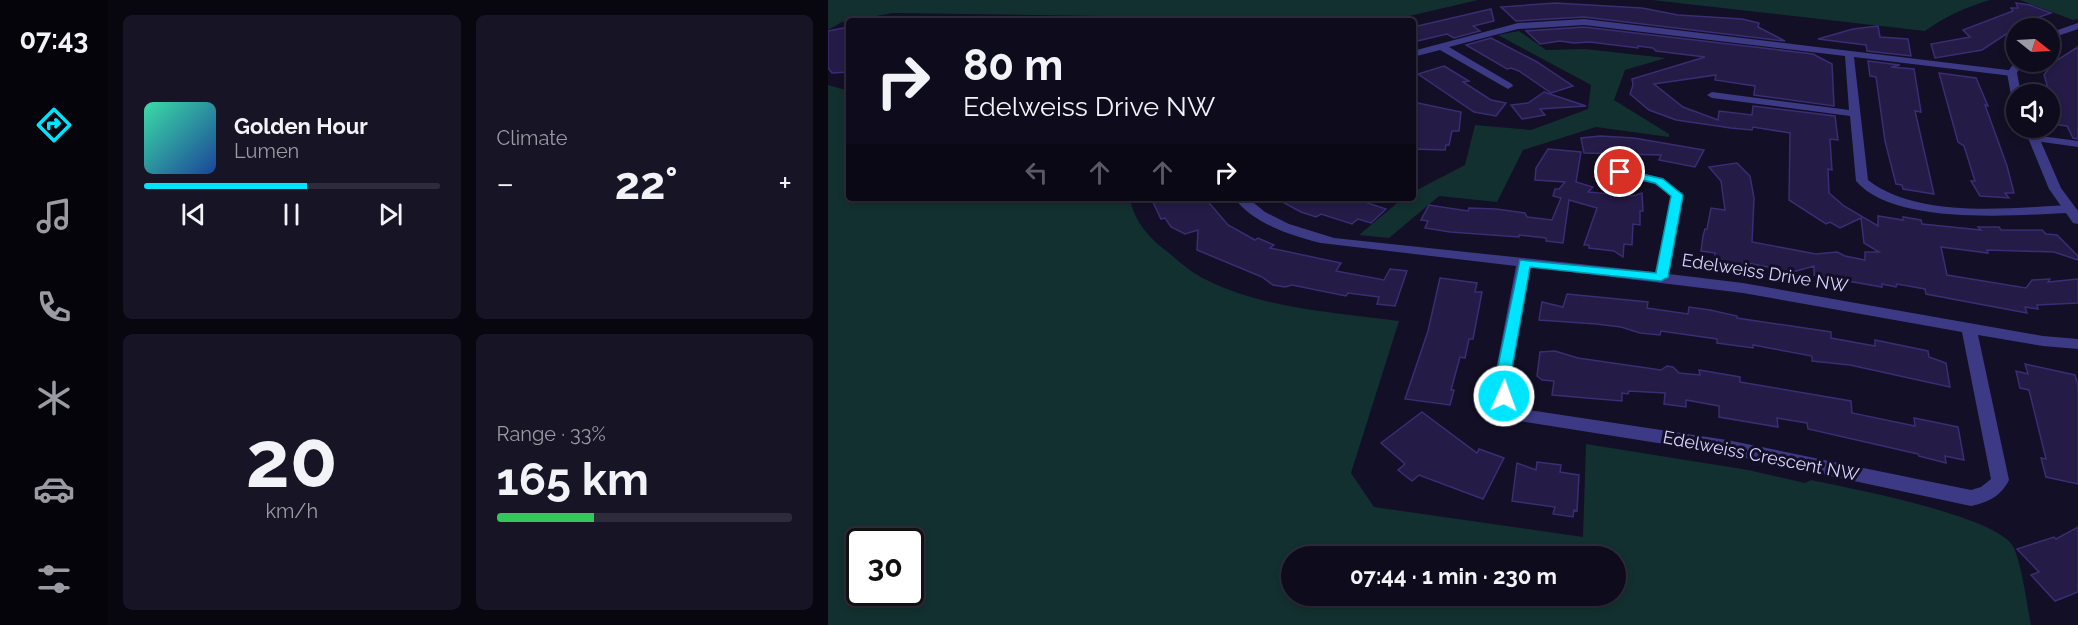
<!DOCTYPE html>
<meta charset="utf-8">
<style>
body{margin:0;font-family:Raleway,sans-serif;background:#171425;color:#f1f3f6;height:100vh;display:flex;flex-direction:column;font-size:22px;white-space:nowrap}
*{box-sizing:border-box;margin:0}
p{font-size:20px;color:#9b9ba3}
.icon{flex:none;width:33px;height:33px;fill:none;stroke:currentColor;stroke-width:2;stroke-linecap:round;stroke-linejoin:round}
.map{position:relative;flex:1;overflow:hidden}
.side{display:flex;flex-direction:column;gap:15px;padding:15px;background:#08060f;width:720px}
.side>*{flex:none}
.banner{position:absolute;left:18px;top:18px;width:570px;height:183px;border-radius:6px;box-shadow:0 3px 9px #0003,0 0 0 2px #2e2b3b;background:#0e0b1c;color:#f1f3f6;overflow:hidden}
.needle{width:39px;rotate:108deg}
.fabs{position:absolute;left:1178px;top:18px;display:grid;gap:12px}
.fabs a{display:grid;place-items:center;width:54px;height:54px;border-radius:50%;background:#0e0b1c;box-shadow:0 3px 9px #0003,0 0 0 2px #2e2b3b;font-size:30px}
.speed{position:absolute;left:18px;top:528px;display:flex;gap:12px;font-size:30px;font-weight:700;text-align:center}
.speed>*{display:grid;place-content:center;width:78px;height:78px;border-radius:50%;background:#0e0b1c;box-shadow:0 3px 9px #0003,0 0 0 2px #2e2b3b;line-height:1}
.speed .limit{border:3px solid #111;border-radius:9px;background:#fff;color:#111}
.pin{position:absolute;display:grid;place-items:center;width:51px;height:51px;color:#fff;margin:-26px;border:3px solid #fff;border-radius:50%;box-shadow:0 2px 6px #0007}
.me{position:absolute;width:66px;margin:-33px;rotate:2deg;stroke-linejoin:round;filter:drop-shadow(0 0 4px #0008)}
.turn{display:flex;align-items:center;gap:21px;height:126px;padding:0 18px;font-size:27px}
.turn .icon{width:78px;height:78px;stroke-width:2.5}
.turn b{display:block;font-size:42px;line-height:51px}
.lanes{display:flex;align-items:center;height:57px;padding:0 18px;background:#0003;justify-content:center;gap:30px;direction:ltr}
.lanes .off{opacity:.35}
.big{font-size:45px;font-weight:700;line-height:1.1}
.side .tile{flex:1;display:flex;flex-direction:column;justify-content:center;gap:9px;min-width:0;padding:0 21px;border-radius:9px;background:#171425}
.side .dial{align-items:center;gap:0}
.dial b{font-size:78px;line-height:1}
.song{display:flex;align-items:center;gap:18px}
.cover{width:72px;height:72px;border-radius:9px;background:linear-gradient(135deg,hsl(160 70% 55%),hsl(220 70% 35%))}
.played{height:6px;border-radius:3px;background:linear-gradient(90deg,#00e5ff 55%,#2e2b3b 55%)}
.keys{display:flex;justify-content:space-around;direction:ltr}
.heat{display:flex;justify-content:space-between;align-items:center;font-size:33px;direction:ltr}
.charge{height:9px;border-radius:4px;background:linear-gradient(90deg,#34c759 33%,#2e2b3b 0)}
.side .tiles{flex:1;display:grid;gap:15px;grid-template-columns:repeat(2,1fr)}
.trip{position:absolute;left:453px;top:546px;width:345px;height:60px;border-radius:30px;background:#0e0b1c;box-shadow:0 3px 9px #0003,0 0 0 2px #2e2b3b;font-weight:700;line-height:60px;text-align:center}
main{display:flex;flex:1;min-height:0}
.tabs{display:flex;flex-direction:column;width:108px;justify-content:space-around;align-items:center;background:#06040b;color:#9b9ba3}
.tabs .icon{width:42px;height:42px}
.tabs .on{color:#00e5ff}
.tabs b{font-size:27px;color:#f1f3f6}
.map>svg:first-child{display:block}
</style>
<main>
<nav class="tabs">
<b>07:43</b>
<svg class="icon on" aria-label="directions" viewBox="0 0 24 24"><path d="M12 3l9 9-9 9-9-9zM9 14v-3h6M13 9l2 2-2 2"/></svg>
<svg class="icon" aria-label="music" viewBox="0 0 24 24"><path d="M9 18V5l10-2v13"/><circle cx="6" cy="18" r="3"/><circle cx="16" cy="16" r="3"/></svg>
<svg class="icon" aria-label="phone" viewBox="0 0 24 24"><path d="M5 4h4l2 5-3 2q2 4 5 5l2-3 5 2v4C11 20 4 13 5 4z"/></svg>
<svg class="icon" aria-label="climate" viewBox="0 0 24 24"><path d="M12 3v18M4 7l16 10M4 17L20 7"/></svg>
<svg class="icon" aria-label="car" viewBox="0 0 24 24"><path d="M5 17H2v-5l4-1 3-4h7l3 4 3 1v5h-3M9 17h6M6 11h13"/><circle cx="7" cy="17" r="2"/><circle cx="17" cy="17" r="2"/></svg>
<svg class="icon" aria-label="filters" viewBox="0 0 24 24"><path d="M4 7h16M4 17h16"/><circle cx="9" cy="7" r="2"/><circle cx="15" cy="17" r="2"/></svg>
</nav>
<section class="side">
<div class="tiles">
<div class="tile">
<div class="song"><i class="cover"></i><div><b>Golden Hour</b><p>Lumen</p></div></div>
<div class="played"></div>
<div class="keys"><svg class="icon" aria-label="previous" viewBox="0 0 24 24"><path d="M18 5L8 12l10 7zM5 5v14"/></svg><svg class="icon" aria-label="pause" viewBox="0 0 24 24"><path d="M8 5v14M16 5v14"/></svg><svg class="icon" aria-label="next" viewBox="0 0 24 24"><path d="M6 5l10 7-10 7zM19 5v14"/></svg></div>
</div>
<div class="tile"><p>Climate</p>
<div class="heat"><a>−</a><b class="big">22°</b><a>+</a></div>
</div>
<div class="tile dial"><b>20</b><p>km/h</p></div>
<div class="tile"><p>Range · 33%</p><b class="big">165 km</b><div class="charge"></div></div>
</div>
</section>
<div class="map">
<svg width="1250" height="625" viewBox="0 0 1250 625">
<rect width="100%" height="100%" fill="#130f26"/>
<g fill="#12302f" fill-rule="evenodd">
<path d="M0,0H650L560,21H302L274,16L65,13L14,22L0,30Z"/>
<path d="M824,0H1162C1138,7 1118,16 1097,31Z"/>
<path d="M1192,0H1250V19L1245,20Z"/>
<path d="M691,31L718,50L757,49L838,58L797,70L786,100L841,134V137L768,127L695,150L669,202L611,196L561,238L531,235L575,198H585V192L637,165L647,125L703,130L760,109L763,85L670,35Z"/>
<path d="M0,85L21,91V198H302C306,222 322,239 341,253C349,260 357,267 366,273C423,308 506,312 571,321L523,473L546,507L755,537L758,444L920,470L977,483L983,480C1020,488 1172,516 1186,548C1194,567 1199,604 1203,625H0ZM32,542H82V592H32ZM788,556V596H464V556Z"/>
</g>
<g fill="#241b47" stroke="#3b2d73" stroke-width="1.5">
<path d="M727,3L814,8L850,15L914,19L931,23L930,27L957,41L756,17L688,21L673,7Z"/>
<path d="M1188,3L1202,5L1223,13L1195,23L1154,50L1107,58L1103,44L1142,37L1135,30L1185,11L1183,8H1190Z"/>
<path d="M663,9L666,21L645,26L652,31L626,38L619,34L585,42V27Z"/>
<path d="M1050,26L1052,37L1080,39L1083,56L1039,51L1038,45L990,39L1025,29Z"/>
<path d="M21,27V72L4,73L0,68V31Z"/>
<path d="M756,27L985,54L1004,64L1006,106L926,95L927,86L887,80L888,75L826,84L855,107L890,120L891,111L924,115L925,106L1007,116L1010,140L1002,139L1004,170L1000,169L1001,193L1016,206L1050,226V216L1075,220V217L1093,220L1094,224L1153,230L1150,227H1171L1173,230H1214L1218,234L1229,235L1250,256V260L1226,252L1159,250L1160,253L1113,247L1119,275L1198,288L1204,280L1222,279L1220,282L1250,279V303L1209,305L1210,309L1197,307L1199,313L1098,294L1097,289L1069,284L1068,287L1054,284V287L986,275V266L965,272L915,262L914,268L886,263L887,253L873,251L875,236L877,229H879L883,208L897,210L893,181L881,167L909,163L922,176L926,198L924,242L988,254L1009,252L1017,256L1037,260V252H1051L1036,243L1033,218L1012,228L1002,222L998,224L961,200L962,133L925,127L924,130L903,128L848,120L821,110L802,94L805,85L804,79L877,57L828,51L825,48L810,46V48L762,42L746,43L732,41L712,44L698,31Z"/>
<path d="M663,38L709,62L745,86L723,93L691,71L683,68L679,69L638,45Z"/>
<path d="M1250,47V139L1245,138L1239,126L1231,125L1216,75L1226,62Z"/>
<path d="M1040,61L1072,65L1063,67L1086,69L1093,112L1087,111L1106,194L1075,189L1074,185L1068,184L1057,141L1048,77L1042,76Z"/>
<path d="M616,66L641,81L635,82L663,100L678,103L668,116L646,112L590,74Z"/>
<path d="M1111,73L1148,78L1160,106L1157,105L1179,166L1186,193H1177L1181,198L1152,196L1143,181H1147L1136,146L1130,142Z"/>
<path d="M716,92L758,106L712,109L717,115L694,119L683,105L700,103Z"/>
<path d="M585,102L633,112L631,131H624L621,145H618L617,150L585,149Z"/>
<path d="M772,136L806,138L876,150L867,167L831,160L833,155L756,153L753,138Z"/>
<path d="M720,149L753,152L748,182L765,187L760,192L805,196L814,193L815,211H812V225L805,224L804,245L796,244L795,257L786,251L761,248V245H756L769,208L741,200L735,243L718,241V238L691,235V237L622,232L597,228L600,221L593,220L601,205L640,211L641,208L668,209L697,213L699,217L724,220L733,198L725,196L727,189H731L737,182L707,180L708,168Z"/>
<path d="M323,198H377L400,225L427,240L430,238L446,245L442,248L513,263L508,271L556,280L562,269L579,271L567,306L549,304L551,297L520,293L518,296L464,285L457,287L445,285L434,277L369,250L370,230L357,234L343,227L337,218L333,219Z"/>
<path d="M447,198H525L558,209L543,223L530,219L524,224L493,214L488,217L473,212Z"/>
<path d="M612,278L649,283L647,292H654L645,339H641L637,358L632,357L623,390H626L622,405L577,399L600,331Z"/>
<path d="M739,294L820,302L819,308L860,314L861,307L882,310L909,316V318L1003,332V338L1047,346V340L1100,351L1101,357L1118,363L1122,387L1022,365L984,361V356L925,345V348L889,343V339L833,331L832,335L812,333L793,327L768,324L711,320L714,302L735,307Z"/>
<path d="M727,351L750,358L833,370L839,366L845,367L851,373L872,375L871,370L912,377V382L1023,401L1024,413L1087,426L1086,418L1130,427L1136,460L1117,456L1118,463L1091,456L1090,454L980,429L979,423L949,418L950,427L891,417V406L858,400V407L836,404L837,393L801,391L800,394L794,393V401L724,395L726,381L714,380L709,376L712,352Z"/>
<path d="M1197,364L1247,375L1250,385V484L1218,477L1213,458L1218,459L1201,390L1192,388L1188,371L1200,374Z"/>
<path d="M594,412L649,453L651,449L676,458L655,499L591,475L584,481L570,470L577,464L553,443Z"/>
<path d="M709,462L733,465L732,472L751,475L749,511L746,510L745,517L725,514L727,507L684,501L689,463L708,470Z"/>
<path d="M1250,527V592L1227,601L1203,575L1211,572L1189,549L1226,537L1228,539Z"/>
</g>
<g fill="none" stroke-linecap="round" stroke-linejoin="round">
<g fill="#3d3a85" fill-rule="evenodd">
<path d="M756,19L1188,71L1189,73L1184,76L1026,57L1040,180C1090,219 1180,208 1241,205L1247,209L1241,213C1187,215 1066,226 1028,181L1022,116L884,98L879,95L884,92L1021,110L1017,56L756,25L690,29L621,47L684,84L685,86L680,89L612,50L585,57V51L690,23Z"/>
<path d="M1205,135L1250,141V147L1201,140L1199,138Z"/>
<path d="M792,168L835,178L855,195L841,274L915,283L1215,336L1250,339V349L1215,346L1150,335L1181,480C1173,496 1161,502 1143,506L899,454L691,421L675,407L665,385L688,266L493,243C462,235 426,224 406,198H420L437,212L461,224L506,238L827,272L843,196L827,184L788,175L786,172ZM702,267L915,293L1134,332L1163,479L1153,487L1143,490L899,440L701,410L687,398L681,385Z"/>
</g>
<g fill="#3d3a85" fill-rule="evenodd">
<path d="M1250,23V29L1221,39V33Z"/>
<path d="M1188,60V62H1195L1189,73L1193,94H1188V98L1183,95L1179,73Z"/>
<path d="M1196,128H1207L1233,188L1250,211V224L1245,223L1221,189Z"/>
</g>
</g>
<path fill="#00e5ff" stroke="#0095a6" stroke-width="1.5" d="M792,169L835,179L855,195L840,277L833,281L702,267L681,385L683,396L681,400H670L666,385L692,260L828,273L843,196L827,183L788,174V170Z"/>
<g text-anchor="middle" stroke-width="6" stroke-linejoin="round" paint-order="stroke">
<g font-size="18" fill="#d9d4ff" stroke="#130f26">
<text transform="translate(937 273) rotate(9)" y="6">Edelweiss Drive NW</text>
<text transform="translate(933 456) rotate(11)" y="6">Edelweiss Crescent NW</text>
</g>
</g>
</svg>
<div class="fabs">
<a><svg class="needle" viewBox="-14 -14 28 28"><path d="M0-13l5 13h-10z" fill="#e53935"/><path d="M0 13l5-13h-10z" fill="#9b9ba3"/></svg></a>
<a><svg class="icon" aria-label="sound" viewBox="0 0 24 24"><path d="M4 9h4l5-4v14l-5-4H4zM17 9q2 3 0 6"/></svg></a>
</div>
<div class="speed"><div class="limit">30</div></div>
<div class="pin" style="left:792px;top:172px;background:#d93025"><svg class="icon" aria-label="arrive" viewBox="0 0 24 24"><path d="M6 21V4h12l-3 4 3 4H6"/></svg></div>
<svg class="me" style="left:676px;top:396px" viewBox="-20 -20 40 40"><circle r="17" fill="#00e5ff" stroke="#fff" stroke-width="3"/><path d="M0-11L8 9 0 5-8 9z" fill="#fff"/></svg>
<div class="trip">07:44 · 1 min · 230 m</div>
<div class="banner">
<div class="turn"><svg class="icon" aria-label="right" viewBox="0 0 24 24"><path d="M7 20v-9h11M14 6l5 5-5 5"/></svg><div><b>80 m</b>Edelweiss Drive NW</div></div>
<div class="lanes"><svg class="icon off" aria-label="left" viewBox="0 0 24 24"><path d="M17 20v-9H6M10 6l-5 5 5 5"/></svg><svg class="icon off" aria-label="ahead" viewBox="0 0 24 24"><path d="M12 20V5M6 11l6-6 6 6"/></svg><svg class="icon off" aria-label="ahead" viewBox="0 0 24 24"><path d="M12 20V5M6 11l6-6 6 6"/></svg><svg class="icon" aria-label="right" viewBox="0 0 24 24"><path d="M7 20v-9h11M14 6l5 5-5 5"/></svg></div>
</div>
</div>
</main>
